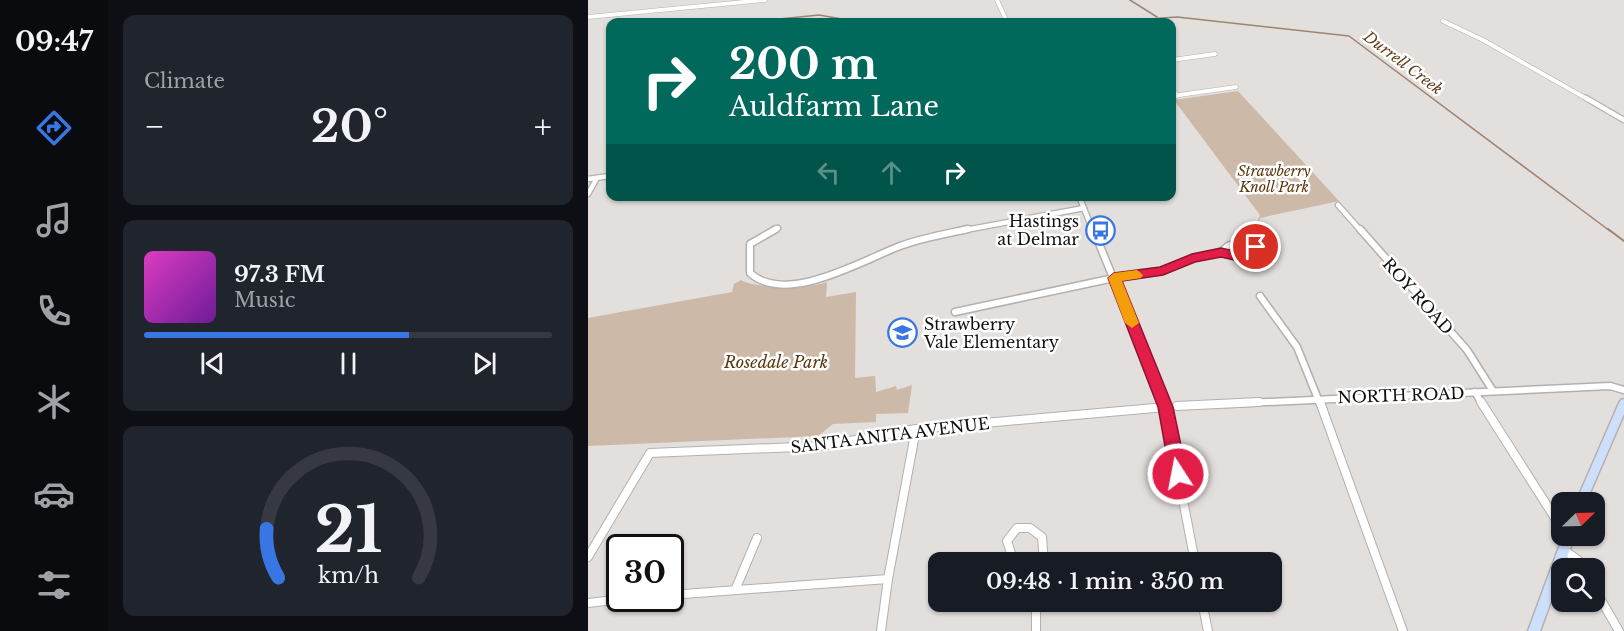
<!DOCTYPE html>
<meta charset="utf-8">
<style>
body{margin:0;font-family:"Libre Baskerville",serif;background:#20242c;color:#f1f3f6;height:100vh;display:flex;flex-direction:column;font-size:22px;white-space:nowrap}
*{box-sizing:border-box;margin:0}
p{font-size:20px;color:#9ea1a6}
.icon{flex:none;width:33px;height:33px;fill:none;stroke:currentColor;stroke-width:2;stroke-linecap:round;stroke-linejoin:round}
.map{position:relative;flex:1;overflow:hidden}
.sheet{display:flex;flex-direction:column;gap:15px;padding:15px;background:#0d0f14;width:480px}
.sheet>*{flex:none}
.top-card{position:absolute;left:18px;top:18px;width:570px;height:183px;border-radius:12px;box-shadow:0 2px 4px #0004;background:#00695c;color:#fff;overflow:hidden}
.needle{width:39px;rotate:67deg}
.tools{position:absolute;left:963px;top:492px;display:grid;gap:12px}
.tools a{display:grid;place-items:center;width:54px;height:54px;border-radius:12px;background:#171b24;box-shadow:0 2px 4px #0004;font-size:30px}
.speed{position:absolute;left:18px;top:534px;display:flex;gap:12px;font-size:30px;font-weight:700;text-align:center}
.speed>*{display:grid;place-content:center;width:78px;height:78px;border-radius:50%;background:#171b24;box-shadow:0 2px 4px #0004;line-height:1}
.speed .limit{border:3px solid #111;border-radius:9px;background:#fff;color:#111}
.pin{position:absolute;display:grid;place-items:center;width:51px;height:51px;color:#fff;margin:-26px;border:3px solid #fff;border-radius:50%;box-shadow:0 2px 6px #0007}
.me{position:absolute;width:66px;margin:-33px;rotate:349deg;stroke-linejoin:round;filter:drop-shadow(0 0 4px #0008)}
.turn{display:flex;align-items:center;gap:21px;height:126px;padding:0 24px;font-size:27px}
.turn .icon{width:78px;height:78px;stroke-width:2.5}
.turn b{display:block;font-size:42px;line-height:51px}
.lanes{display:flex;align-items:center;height:57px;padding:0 24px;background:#0003;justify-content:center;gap:30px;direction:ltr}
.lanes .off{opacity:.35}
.big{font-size:45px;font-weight:600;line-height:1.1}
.sheet .card{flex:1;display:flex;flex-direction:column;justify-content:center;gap:9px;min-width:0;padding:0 21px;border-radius:12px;background:#20242c}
.sheet .dial{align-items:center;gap:0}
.dial svg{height:156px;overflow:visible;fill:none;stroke:#363941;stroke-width:7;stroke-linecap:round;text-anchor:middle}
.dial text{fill:#f1f3f6;stroke:none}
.song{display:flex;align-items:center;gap:18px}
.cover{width:72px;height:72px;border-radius:9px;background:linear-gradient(135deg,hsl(310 70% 55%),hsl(280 70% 35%))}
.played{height:6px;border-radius:3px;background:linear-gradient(90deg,#3876e4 65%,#363941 65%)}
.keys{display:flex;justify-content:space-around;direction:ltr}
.heat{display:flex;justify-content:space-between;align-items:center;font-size:33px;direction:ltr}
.trip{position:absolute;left:340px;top:552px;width:354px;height:60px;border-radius:12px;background:#171b24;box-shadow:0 2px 4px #0004;font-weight:600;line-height:60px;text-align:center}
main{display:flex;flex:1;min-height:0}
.dock{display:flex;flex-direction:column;width:108px;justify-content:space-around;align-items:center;background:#090b0e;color:#9ea1a6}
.dock .icon{width:42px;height:42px}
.dock .current{color:#3876e4}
.dock b{font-size:27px;color:#f1f3f6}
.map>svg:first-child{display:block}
</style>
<main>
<nav class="dock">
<b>09:47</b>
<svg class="icon current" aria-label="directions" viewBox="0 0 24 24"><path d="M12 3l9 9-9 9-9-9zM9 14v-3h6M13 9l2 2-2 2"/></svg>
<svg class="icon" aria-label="music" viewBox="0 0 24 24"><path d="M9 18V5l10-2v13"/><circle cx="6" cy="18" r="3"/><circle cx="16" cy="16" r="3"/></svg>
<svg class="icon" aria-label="phone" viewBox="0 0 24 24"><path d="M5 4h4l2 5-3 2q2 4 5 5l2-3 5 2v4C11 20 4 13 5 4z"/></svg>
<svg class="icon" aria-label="climate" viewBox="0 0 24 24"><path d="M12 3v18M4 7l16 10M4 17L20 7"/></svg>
<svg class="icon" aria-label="car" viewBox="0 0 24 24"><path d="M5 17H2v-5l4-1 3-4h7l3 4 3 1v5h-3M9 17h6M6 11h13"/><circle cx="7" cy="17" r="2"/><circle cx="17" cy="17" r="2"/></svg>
<svg class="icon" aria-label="filters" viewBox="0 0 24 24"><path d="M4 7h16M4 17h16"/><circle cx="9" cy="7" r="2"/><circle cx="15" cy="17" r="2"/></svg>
</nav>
<section class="sheet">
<div class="card"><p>Climate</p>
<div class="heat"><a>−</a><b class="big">20°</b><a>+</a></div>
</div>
<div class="card">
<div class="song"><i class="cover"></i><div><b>97.3 FM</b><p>Music</p></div></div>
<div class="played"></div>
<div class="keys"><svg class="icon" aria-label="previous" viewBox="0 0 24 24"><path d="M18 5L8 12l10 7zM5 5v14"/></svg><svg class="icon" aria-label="pause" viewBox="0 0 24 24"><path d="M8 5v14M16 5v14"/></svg><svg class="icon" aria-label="next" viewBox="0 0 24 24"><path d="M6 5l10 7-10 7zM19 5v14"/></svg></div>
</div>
<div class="card dial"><svg viewBox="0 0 100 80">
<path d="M14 69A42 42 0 1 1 86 69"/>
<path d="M14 69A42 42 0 0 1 8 44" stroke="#3876e4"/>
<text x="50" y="56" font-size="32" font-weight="700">21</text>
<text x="50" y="72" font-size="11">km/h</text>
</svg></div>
</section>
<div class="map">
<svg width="1036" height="631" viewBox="0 0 1036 631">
<rect width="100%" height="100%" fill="#e2dfdd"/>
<g fill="#ccb9a8">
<path d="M650,91L751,201L672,218L666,236L664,237L672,215L586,100Z"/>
<path d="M153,280C165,289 227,288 239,282L238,297L268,292L267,378L287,376L288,392L308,386L309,390L324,385L320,413L288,414V422L245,424L230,436L0,446V318L144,292L146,284Z"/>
</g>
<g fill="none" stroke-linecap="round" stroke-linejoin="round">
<g stroke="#9e856e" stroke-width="1.5">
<path d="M542,0L569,17"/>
<path d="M162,22L231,15L271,22"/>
<path d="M519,22L589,17L761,36L1022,231"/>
</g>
<path stroke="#9e856e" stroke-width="2" d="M1020,229L1036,241"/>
<defs>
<g id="street-far3">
<path d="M409,0L419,22"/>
<path d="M0,17L177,0"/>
<path d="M855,21L895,40L1001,100"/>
<path d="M584,60L627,54"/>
<path d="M584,88L589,96"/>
<path d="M584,96L648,87"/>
</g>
<g id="street-far2">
<path d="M998,98L1036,120"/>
<path d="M0,179L22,176"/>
<path d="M0,194L9,178"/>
<path d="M491,196L505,231"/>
<path d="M750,205L773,231"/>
<path d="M185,231L190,228"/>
<path d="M372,231L496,208"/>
</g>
<g id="street-far1">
<path d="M188,229L162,244V273C198,306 275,260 312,246C334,238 357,234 380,229"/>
<path d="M505,229L577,404"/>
<path d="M772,229L879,350L905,391"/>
<path d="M650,242H660L668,247L666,252L646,256L633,252L640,246Z"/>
<path d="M672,296L709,347L732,404"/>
<path d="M367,312L526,278L575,271L604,258L633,252"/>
<path d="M887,392L894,404"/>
<path d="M638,404L1022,386L1036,390"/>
</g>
<g id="street">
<path d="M576,402L607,562"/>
<path d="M732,402L815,631"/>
<path d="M893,402L974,529"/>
<path d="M589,406L671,402"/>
<path d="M976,550L990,560L995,568"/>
<path d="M0,557L62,453L234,446L328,429L578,407"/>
<path d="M426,562L419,541L429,528H442L454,537L456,562"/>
<path d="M148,588L169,538"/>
<path d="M1006,588L1031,631"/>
<path d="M82,595L300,579"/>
<path d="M448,602V631"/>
<path d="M614,602L620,631"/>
<path d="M0,603L44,598"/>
<path d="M293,631L300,579L328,429"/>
</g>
<g id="secondary">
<path d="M1036,399V414L998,502H988L1031,403L1033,400Z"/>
<path d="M975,536H987L975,568H974V572L952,631H940Z"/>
</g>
</defs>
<use href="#street-far3" stroke="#b3b1af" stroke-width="5"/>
<use href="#street-far2" stroke="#b3b1af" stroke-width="7"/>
<use href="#street-far1" stroke="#b3b1af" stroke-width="9"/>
<use href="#street" stroke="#b3b1af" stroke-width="10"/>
<use href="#secondary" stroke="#b3b1af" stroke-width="3"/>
<use href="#street-far3" stroke="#fff" stroke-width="4"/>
<use href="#street-far2" stroke="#fff" stroke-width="4.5"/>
<use href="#street-far1" stroke="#fff" stroke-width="6"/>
<use href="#street" stroke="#fff" stroke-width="8"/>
<use href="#secondary" fill="#cedffc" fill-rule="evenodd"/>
</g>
<path fill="#e11d48" stroke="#92132f" stroke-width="1.5" d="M668,243L674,247L670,255L646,260L633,257L607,262L575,275L534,281L585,407L599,474L596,479L590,482L584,479L582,474L570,407L520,278L526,273L572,267L604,254L633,248L646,251L661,249Z"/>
<path fill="#f59e0b" d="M549,270L555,275L553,278L534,281L551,323L544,328L537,323L520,278L526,273Z"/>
<defs>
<symbol id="bus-ring" viewBox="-11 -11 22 22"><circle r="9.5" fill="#fff" stroke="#3876e4" stroke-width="1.5"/><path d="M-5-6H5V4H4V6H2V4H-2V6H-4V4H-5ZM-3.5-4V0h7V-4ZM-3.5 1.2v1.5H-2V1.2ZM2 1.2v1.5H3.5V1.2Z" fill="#3876e4"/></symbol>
<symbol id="school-ring" viewBox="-11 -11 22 22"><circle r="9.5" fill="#fff" stroke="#3876e4" stroke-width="1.5"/><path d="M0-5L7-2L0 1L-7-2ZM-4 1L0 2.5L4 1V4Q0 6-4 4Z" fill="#3876e4"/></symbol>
</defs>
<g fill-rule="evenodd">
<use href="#bus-ring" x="496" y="214" width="33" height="33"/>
<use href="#school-ring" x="298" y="316" width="33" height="33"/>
</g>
<g text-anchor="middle" stroke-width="5" stroke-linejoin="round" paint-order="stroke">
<g font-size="14" font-style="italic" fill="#5a360c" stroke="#fff">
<text x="686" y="176">Strawberry<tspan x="686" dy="16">Knoll Park</tspan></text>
</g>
<g font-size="15" font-style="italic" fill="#633d15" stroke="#fff">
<text transform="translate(815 63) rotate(37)" y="5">Durrell Creek</text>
</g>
<g font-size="16" fill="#100f0e" stroke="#fff" text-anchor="end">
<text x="491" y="227">Hastings<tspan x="491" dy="18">at Delmar</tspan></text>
<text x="336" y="330" text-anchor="start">Strawberry<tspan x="336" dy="18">Vale Elementary</tspan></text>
</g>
<g font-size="16" fill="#100f0e" stroke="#fff">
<text transform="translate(830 296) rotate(48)" y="6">ROY ROAD</text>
<text transform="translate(813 395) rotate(-2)" y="6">NORTH ROAD</text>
<text transform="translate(302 435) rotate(-7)" y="6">SANTA ANITA AVENUE</text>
</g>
<g font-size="16" font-style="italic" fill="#5a360c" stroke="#fff">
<text x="188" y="368">Rosedale Park</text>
</g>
</g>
</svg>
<div class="tools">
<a><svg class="needle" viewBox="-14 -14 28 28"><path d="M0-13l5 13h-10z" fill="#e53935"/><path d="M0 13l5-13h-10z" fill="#9ea1a6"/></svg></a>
<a><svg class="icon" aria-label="search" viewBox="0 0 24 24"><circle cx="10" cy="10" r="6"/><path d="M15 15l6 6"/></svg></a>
</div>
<div class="speed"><div class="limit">30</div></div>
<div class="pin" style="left:668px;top:247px;background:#d93025"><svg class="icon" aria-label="arrive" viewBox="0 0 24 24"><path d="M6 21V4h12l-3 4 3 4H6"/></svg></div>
<svg class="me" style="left:590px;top:474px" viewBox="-20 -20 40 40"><circle r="17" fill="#e11d48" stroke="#fff" stroke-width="3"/><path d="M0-11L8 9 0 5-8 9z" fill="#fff"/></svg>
<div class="trip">09:48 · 1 min · 350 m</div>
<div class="top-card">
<div class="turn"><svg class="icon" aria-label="right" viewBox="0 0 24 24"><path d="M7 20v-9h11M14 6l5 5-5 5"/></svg><div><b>200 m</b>Auldfarm Lane</div></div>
<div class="lanes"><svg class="icon off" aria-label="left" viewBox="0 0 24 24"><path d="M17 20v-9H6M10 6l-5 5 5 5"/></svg><svg class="icon off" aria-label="ahead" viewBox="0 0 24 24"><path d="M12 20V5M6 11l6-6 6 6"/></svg><svg class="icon" aria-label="right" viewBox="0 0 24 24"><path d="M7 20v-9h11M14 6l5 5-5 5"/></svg></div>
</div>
</div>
</main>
